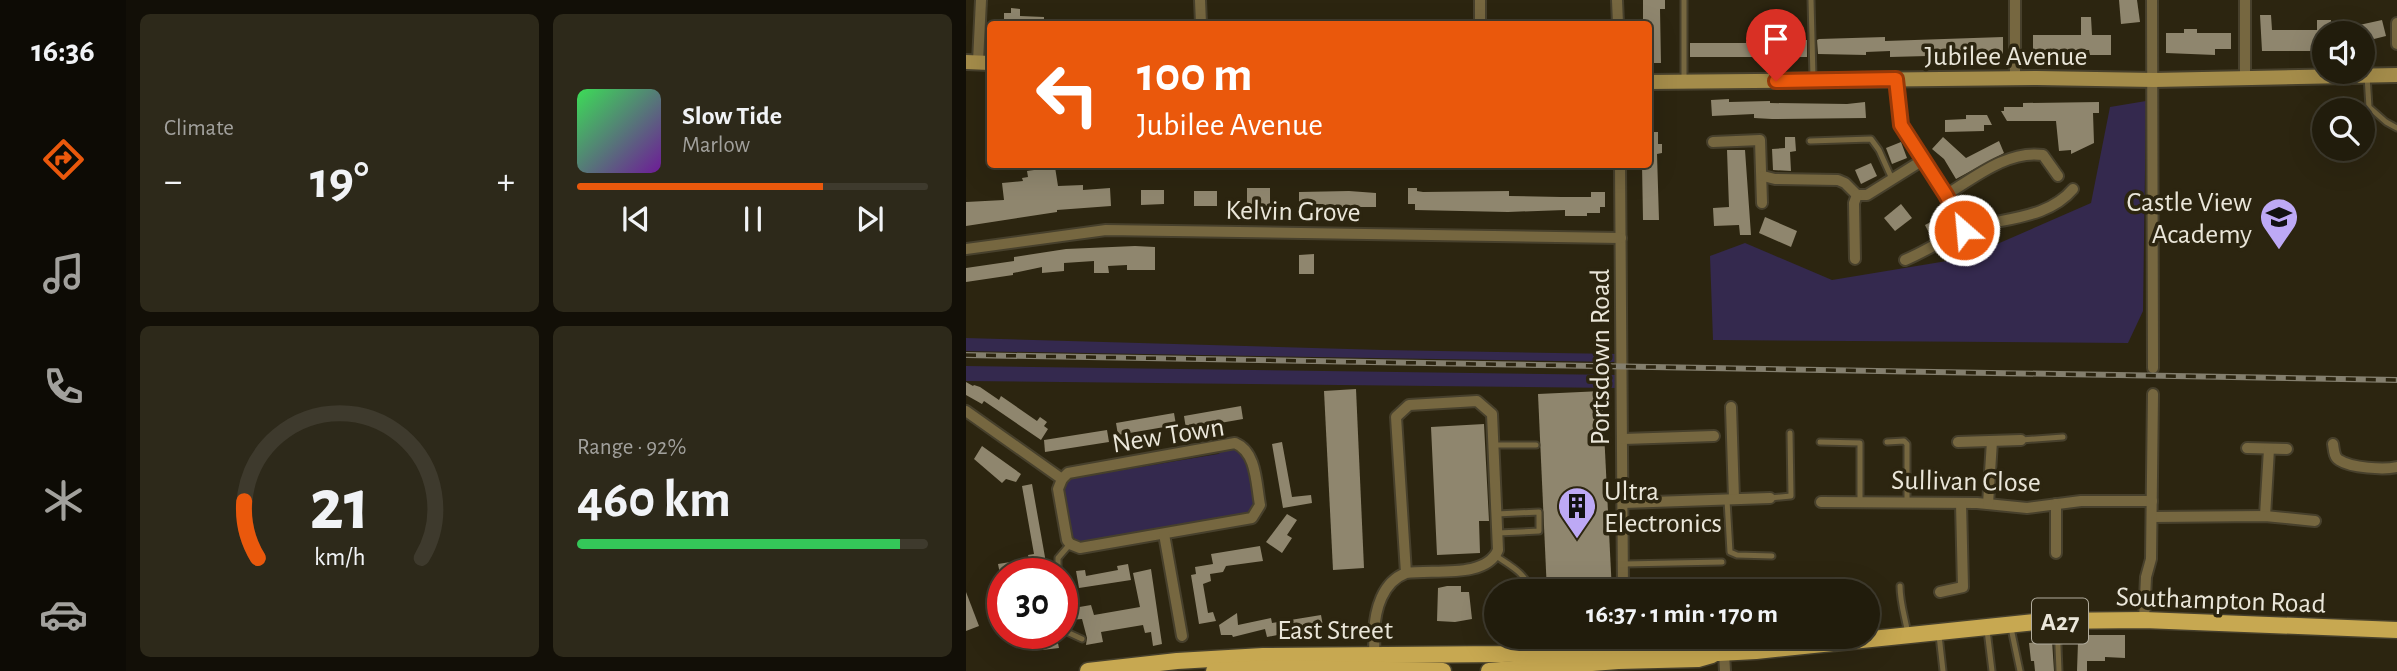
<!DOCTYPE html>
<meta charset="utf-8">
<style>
body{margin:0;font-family:"Alegreya Sans",sans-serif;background:#2d291a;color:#f1f3f6;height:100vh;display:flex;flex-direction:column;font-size:26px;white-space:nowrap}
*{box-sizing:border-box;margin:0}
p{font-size:23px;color:#a2a19d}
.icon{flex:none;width:38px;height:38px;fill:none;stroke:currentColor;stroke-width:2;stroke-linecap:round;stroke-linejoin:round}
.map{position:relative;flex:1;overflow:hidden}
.sheet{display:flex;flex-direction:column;gap:14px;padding:14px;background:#120f07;width:840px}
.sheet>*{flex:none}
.hud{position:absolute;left:21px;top:21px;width:665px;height:147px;border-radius:7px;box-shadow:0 7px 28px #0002,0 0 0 2px #3e3a2d;background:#ea580c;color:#fff;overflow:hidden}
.controls{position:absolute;left:1346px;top:21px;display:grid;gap:14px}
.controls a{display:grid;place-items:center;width:63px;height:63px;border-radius:50%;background:#211c0c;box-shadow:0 7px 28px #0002,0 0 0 2px #3e3a2d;font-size:35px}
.speed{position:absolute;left:21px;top:558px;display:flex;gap:14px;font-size:35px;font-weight:700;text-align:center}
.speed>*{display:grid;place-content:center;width:91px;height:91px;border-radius:50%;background:#211c0c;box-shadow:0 7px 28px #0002,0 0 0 2px #3e3a2d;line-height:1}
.speed .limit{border:10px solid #d22;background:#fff;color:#111}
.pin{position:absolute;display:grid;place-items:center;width:60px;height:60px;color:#fff;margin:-72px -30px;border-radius:50% 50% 50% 0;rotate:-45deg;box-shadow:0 0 7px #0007}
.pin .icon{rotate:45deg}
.me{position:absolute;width:77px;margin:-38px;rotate:333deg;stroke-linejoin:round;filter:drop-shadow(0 0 5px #0008)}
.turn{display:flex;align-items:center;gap:24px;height:147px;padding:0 35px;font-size:32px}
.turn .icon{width:91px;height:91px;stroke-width:2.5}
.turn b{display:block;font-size:49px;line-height:60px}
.big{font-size:52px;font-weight:600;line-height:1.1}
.sheet .widget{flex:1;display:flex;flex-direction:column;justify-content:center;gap:10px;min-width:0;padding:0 24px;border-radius:10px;background:#2d291a}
.sheet .dial{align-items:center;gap:0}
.dial svg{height:182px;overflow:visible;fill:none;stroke:#3e3a2d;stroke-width:7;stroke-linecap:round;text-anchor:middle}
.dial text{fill:#f1f3f6;stroke:none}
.song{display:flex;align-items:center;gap:21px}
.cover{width:84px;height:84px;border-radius:10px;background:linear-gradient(135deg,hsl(130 70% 55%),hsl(280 70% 35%))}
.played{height:7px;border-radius:4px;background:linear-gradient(90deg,#ea580c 70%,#3e3a2d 70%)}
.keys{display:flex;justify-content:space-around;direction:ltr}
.heat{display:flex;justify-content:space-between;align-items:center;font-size:38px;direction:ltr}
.charge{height:10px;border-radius:5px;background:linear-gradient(90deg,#34c759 92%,#3e3a2d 0)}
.sheet .tiles{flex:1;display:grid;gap:14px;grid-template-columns:repeat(2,1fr)}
.trip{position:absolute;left:518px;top:579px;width:396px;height:70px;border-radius:35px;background:#211c0c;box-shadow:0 7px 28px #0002,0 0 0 2px #3e3a2d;font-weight:600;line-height:70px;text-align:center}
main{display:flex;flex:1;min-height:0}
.dock{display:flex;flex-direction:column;width:126px;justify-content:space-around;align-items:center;background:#0d0b05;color:#a2a19d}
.dock .icon{width:49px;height:49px}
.dock .on{color:#ea580c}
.dock b{font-size:32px;color:#f1f3f6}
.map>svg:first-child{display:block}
</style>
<main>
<nav class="dock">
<b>16:36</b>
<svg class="icon on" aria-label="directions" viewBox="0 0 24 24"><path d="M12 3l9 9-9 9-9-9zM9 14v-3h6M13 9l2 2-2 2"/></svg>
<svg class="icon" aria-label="music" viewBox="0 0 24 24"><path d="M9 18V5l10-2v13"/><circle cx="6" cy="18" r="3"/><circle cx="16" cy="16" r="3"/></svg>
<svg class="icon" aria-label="phone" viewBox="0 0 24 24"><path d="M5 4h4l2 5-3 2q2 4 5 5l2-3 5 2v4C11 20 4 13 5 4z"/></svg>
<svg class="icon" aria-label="climate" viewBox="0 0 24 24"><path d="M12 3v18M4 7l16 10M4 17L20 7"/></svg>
<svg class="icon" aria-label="car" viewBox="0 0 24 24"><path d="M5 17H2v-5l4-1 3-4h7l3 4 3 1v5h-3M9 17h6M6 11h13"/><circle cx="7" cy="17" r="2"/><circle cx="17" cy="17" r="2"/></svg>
</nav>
<section class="sheet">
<div class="tiles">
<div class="widget"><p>Climate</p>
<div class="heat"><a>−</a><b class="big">19°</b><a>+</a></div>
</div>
<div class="widget">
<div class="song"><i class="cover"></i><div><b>Slow Tide</b><p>Marlow</p></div></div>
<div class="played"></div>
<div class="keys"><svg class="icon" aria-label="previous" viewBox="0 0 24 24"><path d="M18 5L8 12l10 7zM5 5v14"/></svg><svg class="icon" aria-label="pause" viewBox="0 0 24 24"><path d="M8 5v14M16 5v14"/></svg><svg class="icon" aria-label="next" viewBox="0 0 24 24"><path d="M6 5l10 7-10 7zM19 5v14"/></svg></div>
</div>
<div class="widget dial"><svg viewBox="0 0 100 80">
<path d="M14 69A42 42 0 1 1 86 69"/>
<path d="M14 69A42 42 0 0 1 8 44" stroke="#ea580c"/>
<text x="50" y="56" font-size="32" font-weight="700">21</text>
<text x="50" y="72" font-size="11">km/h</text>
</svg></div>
<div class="widget"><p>Range · 92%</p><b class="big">460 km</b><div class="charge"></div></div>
</div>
</section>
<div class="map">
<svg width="1431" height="671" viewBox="0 0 1431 671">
<rect width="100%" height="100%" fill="#2c2510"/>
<g fill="#34294e">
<path d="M1180,101L1177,311L1162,343L747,340L744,256L779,243L866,280L999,258L1125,203L1144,107Z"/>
<path d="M0,338L417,350L653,354L652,362L0,351Z"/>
<path d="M0,366L655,375L652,388L0,381Z"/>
<path d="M263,448C288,450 285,484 288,503L282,514L119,544C96,539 99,506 96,486L99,481L112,474L121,476L252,454Z"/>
</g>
<g fill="#8f866e">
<path d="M677,0H699V9H694L695,63H682V24H677Z"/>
<path d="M1153,0H1171L1174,22L1155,24Z"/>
<path d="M45,8L54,9V16L78,17V24H38V13H45Z"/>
<path d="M1294,15H1305L1306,30H1351V20H1365V33H1358V51H1296Z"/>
<path d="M1115,17H1125L1126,35H1145V55H1124L1123,50L1067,51V35H1115Z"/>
<path d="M1416,20L1420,36L1396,42V33H1375V29Z"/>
<path d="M1218,29H1231V33H1265V49H1249V55L1200,53V33H1218Z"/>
<path d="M919,37V41L1037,37V54L924,57V51L900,52V55L852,54L851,40L853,39Z"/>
<path d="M796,40H841V57H724V43H780V41Z"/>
<path d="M763,99V102L804,101V103L881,104L899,102L900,118L806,119L788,118V114L746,116L745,100Z"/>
<path d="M1133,102V113H1127L1128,143L1105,154V150L1093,151L1090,121H1041L1035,111H1038V107H1057V103Z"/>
<path d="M1000,115H1021L1026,125H1018V131L979,132V120L1000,119Z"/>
<path d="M682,132H692V144H696V153L691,154L693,220H677L676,164H682Z"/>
<path d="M819,137H829L830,151L824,152L825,171L807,170L806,149L819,148Z"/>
<path d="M977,137L1000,158L1033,141L1038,153L990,179L978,159L966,149Z"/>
<path d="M935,142L941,158L926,164L920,148Z"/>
<path d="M761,150H779L785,235H774L773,225L748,226L747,208L763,207Z"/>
<path d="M905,163L911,176L895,184L889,170Z"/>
<path d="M89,167L92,186L117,185V190L144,188L145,206L91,210V212L0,226V202L38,200L36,183L57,181L56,178L62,177L61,171Z"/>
<rect x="281" y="188" width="23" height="19"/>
<path d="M442,188H451V191L457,192L543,191V196L595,197H625V192H639V207H634V213H621V216H599V210L542,212L449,210V204H442Z"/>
<path d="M175,190H198V204L175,205Z"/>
<rect x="228" y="191" width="23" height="15"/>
<path d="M383,191L410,193V207H333V192Z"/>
<path d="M935,204L946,218L929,231L918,218Z"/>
<path d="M980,214L987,227L975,233L972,228L963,233L959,225Z"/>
<path d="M799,217L831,231L825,247L793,233Z"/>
<path d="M169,246L189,247V270H161V265L142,266L143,273H128V261L98,263V271L76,273V267L47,273V275L0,282V268L48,261V257L100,249Z"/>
<path d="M348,254V274H333V255Z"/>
<path d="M0,382L7,386L8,385L14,387L33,400L35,396L71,421L74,417L81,422L78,426L82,429L75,440L18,401L16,404L0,395Z"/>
<path d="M390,389L398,568L367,570L358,391Z"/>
<path d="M636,391L646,592H581L572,394Z"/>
<path d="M275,406L277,419L220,429L218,416Z"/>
<path d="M208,413L210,425L152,435L150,423Z"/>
<path d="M518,424L523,521H513L514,553L471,555L465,427Z"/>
<path d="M141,430L143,442L79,452L78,440Z"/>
<path d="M316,442L326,497L345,495L346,503L317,508L306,444Z"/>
<path d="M16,446L55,474L50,482L40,479L36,483L8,459Z"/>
<path d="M66,484L82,574H34L32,564L63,559L62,555L68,554L56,486Z"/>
<path d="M321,514L331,520L321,535L326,538L316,553L300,542Z"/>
<path d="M294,546L297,561L260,566L257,572L244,574L245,581L237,584L242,613L247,612L250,621L233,624L225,575L230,574L229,567L247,564L245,554Z"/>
<path d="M162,564L165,580L113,588L110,571L119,570L120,576L152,570L151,566Z"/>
<path d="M185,569L196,644L187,646L185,632L179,633L177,625L135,632L137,642L120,645L121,638L116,619L103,620L101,616H96V610L125,605L128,615L174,607L167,573Z"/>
<path d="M481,586H495V592H503L506,619L489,622L471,621L472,588Z"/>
<path d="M0,592L13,626L0,631Z"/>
<path d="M271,613L272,625L305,618L306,623L355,615L357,626L301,637L299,629L267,637L266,635H255L253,625Z"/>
<path d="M73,634H90L93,648L76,650Z"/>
<path d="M1119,635H1159V658L1139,657V661H1121V671H1111L1112,642H1119Z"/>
<path d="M1077,638L1080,641L1086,640L1088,671H1069L1068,661H1065L1063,643L1074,642Z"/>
</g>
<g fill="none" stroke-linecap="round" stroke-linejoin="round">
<defs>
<g id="lane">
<path d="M718,0V81"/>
<path d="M845,0L847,77"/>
<path d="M1401,76L1403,107L1420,122L1431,128"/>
<path d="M844,141L905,139L913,150L926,179"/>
<path d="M1055,440L1097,437"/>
<path d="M854,442L894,443V501"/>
<path d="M921,442L938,441L941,444V502"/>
<path d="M528,445H570"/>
<path d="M804,498L825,496L824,433"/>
<path d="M761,500L764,552L771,555L806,556"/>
<path d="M531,514L573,512V531L532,533"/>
<path d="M530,556C543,565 562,574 564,592"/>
<path d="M658,564L756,562"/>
<path d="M92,574V558L104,544"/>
<path d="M934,586C934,603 939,617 942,634"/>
<path d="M98,621L103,633L116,639"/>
<path d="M1091,622L1093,671"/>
<path d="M1045,628L1054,671"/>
<path d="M1021,630L1026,671"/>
<path d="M973,635L977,671"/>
</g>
<g id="street">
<path d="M234,0L235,24"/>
<path d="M514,0V24"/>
<path d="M651,0L652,24"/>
<path d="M1186,0L1187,368"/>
<path d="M1279,0V78"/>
<path d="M1431,23V44"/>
<path d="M12,62L15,0"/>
<path d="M1049,78V0"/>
<path d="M930,79L935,125L980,195L998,230"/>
<path d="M747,142L794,140L796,203"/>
<path d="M654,164L657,592"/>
<path d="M797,176L809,179L872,180L879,183L891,195H901L957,160"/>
<path d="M980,195C1009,177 1042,150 1077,155L1092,176"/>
<path d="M0,249L140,230L655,238"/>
<path d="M889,259L888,203L891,195"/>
<path d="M939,260C959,252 977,239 997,231C1033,217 1080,221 1107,189"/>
<path d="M765,407L768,499"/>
<path d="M0,411L96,479"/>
<path d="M657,439L748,436"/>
<path d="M992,442L1055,440"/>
<path d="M269,443C291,452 290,484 294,505L286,518L114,548L104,544L101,540L92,489L96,479L102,473Z"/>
<path d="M1367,444C1368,450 1368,457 1373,460C1385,468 1418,470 1431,467"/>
<path d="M1281,448L1321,449"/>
<path d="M855,502L1011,503L1061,508L1115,501H1186"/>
<path d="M657,503L804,498"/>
<path d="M1022,504L1026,441"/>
<path d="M1090,504V553"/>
<path d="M1299,516L1303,449"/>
<path d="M1186,517L1299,516L1349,521"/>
<path d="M198,534L216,636"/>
<path d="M974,592L997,587L995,503"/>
<path d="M1178,620L1180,577L1185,559L1187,394"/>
<path d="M758,653L759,671"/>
<path d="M404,660C410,652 408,642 408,633C409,610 416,582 440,573L430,417L443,405L511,401L526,414L532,550C520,579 467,569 440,573"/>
</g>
<g id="secondary">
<path d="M0,62L24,63"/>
<path d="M682,82L1071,78L1188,80L1431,75"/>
</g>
<g id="primary">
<path d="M122,671L211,661L297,656L536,654L704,647L722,648L752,653L790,651L1079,621L1178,620L1431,630"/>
<path d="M248,671L302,668L477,671"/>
<path d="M523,671L652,661L732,659L746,655"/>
</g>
</defs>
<use href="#lane" stroke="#47402c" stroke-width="9"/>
<use href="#street" stroke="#47402c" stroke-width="14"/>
<use href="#secondary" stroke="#47402c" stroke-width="18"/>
<use href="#primary" stroke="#47402c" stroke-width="19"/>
<use href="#lane" stroke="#766740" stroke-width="5"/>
<use href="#street" stroke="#766740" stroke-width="10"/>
<use href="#secondary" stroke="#a48c4a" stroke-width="14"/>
<use href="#primary" stroke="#c7a851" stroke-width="16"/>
<defs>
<path id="rail" d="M0,355L1431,380"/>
</defs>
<use href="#rail" stroke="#847f6e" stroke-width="6"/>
<use href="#rail" stroke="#2c2510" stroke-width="3.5" stroke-dasharray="10" stroke-linecap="butt"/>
</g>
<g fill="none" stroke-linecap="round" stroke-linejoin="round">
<defs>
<path id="route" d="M810,81L930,79L935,125L980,195L998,230"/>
</defs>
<use href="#route" stroke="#983908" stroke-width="18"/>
<use href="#route" stroke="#ea580c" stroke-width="12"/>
</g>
<defs>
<symbol id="school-pin" viewBox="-11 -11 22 30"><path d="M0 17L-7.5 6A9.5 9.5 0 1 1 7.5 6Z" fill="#bda9f5" stroke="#2c2510"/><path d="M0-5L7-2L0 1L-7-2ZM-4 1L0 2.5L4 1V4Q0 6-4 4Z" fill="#111"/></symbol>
<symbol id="building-pin" viewBox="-11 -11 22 30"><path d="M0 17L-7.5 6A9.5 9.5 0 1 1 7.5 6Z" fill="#bda9f5" stroke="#2c2510"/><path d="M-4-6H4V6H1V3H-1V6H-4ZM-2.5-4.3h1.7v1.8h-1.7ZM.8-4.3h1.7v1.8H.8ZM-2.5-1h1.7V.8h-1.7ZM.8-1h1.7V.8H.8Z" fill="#111"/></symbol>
</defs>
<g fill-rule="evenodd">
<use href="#school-pin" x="1291" y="195" width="44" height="60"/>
<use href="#building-pin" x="589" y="484" width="44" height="60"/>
</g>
<g text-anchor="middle" stroke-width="7" stroke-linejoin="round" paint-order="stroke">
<rect fill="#2c2510" stroke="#b1ac9d" stroke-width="2" x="1066" y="598.5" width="56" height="45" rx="5"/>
<g font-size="26" font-weight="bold" fill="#eae6d9">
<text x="1094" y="630">A27</text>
</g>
<g font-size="28" fill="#eae6d9" stroke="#2c2510">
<text x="1040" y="65">Jubilee Avenue</text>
<text transform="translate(327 210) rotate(1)" y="10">Kelvin Grove</text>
<text transform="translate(633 357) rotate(-90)" y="10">Portsdown Road</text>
<text transform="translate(202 434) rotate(-9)" y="10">New Town</text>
<text transform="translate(1000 480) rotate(1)" y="10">Sullivan Close</text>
<text transform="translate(1255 599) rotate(2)" y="10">Southampton Road</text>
<text x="369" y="639">East Street</text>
</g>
<g font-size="28" fill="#eae6d9" stroke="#2c2510" text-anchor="end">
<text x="1286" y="211">Castle View<tspan x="1286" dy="32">Academy</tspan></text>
<text x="638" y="500" text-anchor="start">Ultra<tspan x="638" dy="32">Electronics</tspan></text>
</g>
</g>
</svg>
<div class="controls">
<a><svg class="icon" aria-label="sound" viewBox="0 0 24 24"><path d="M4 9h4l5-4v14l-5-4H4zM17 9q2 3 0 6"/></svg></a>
<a><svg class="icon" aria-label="search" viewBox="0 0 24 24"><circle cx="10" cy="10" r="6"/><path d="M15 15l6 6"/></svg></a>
</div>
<div class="speed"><div class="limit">30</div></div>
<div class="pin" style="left:810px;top:81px;background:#d93025"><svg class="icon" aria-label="arrive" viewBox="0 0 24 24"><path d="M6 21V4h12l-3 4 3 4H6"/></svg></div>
<svg class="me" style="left:998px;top:230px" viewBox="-20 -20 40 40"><circle r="17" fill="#ea580c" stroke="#fff" stroke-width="3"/><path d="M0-11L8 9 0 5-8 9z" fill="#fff"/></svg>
<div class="trip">16:37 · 1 min · 170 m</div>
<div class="hud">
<div class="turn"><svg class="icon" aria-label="left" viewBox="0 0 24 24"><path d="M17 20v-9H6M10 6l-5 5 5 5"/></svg><div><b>100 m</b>Jubilee Avenue</div></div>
</div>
</div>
</main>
